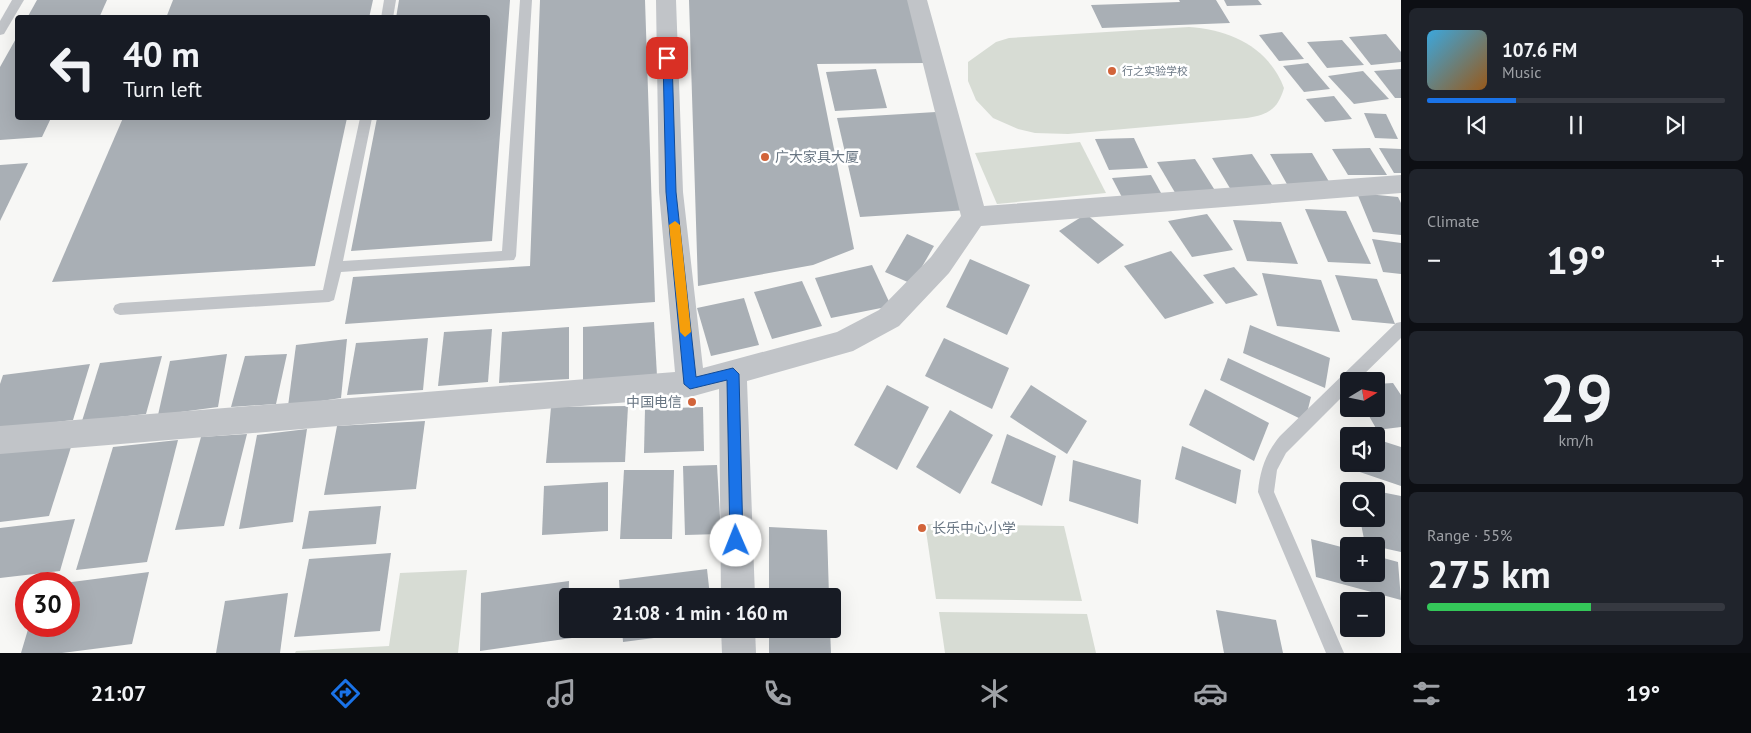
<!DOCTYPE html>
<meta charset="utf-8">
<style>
body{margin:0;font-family:"PT Sans","Noto Sans SC",sans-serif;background:#20242c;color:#f1f3f6;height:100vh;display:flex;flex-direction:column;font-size:19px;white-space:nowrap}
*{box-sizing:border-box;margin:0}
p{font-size:16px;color:#9ea1a6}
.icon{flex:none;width:28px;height:28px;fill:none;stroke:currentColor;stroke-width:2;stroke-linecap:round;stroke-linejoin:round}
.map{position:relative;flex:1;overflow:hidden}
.sheet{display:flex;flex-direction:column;gap:8px;padding:8px;background:#0d0f14;width:350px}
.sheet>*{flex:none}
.hud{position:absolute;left:15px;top:15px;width:475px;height:105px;border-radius:5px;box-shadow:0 5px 20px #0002;background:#171b24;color:#f1f3f6;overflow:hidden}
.needle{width:32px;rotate:80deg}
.controls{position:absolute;left:1340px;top:372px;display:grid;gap:10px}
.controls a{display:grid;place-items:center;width:45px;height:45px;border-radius:5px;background:#171b24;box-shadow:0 5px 20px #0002;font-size:25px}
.speed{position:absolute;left:15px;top:572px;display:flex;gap:10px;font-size:25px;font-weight:700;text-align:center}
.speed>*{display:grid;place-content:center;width:65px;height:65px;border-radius:50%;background:#171b24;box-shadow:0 5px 20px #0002;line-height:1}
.speed .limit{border:8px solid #d22;background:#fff;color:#111}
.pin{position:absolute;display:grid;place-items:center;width:42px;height:42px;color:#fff;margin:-21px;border-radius:10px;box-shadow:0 2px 8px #0006}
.me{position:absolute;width:55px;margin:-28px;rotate:359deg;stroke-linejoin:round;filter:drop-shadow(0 0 4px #0008)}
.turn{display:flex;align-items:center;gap:18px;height:105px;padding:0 25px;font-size:22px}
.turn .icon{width:65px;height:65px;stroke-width:2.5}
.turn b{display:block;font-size:35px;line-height:42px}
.big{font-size:38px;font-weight:600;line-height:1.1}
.sheet .widget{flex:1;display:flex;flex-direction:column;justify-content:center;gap:8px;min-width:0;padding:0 18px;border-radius:8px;background:#20242c}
.sheet .dial{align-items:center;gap:0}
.dial b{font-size:65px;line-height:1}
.song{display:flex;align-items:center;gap:15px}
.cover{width:60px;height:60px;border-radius:8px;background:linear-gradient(135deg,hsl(200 70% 55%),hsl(30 70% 35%))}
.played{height:5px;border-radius:2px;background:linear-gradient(90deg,#1a73e8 30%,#363941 30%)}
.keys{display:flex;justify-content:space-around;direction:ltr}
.heat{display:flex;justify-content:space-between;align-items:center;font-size:28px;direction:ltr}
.charge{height:8px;border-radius:4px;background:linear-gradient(90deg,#34c759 55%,#363941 0)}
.trip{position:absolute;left:559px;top:588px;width:282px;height:50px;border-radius:5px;background:#171b24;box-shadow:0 5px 20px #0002;font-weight:600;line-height:50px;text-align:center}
.menu{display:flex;height:80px;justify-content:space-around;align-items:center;background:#090b0e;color:#9ea1a6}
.menu .icon{width:35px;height:35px}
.menu .on{color:#1a73e8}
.menu b{font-size:22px;color:#f1f3f6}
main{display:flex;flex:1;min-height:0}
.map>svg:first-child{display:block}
</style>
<main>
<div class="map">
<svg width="1401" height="653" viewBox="0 0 1401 653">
<rect width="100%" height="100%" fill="#f7f7f5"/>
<g fill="#d7dcd4">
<path d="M1189,27C1231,30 1268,47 1284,88C1278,109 1268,115 1247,118L1068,134L1035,133L1018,129L993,118L976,100L968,81V62L996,42L1009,38Z"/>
<path d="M1080,142L1106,193L997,204L975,153Z"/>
<path d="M925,524L1064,526L1082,601L936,599Z"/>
<path d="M467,570L458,653H295L296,651L389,646L400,573Z"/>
<path d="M939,612L1087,614L1096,653H945Z"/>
</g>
<g fill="#a9afb5">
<path d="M37,0H107L99,18H27Z"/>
<path d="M173,0H373L369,18H166Z"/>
<path d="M399,0H510L492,241L351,251L377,118H488V18H396Z"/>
<path d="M540,0H645L655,302L345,324L353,277L530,266Z"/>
<path d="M689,0H908L926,63L817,64L854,249L813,265L698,286Z"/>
<path d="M1179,0H1216L1230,23L1102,28L1091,5L1180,2Z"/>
<path d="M1224,0H1258L1262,5L1227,6Z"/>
<path d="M1282,32L1304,59L1279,61L1259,35Z"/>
<path d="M1386,34L1401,52V62L1371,65L1349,37Z"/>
<path d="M18,35V118H51L42,137L0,140V67Z"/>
<path d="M1342,40L1364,65L1327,68L1307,42Z"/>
<path d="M1308,63L1330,89L1304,92L1283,66Z"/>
<path d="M876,69L887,108L835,111L826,72Z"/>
<path d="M1401,69V98H1395L1374,71Z"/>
<path d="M1363,71L1389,99L1354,104L1328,76Z"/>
<path d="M1334,96L1352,119L1325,122L1306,99Z"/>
<path d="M936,112L968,210L860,217L837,118Z"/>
<path d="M1364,113L1386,114L1398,139L1375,138Z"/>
<path d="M123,118H347L315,266L52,282Z"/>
<path d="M1134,138L1148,168L1109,170L1095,139Z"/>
<path d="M1370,148L1387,175H1348L1332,149Z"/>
<path d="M1379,148L1401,149V173H1394Z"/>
<path d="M1312,153L1331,185L1288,186L1270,154Z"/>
<path d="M1252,154L1276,191L1234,195L1212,158Z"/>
<path d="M1195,159L1216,192L1177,196L1157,162Z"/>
<path d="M28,163L0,221V165Z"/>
<path d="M1151,175L1165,200L1125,203L1112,178Z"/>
<path d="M1357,193L1398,197L1401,203V235L1373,232Z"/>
<path d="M1305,209L1346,211L1371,264L1328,262Z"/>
<path d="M1086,214L1124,245L1098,264L1059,231Z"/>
<path d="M1207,214L1233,250L1192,257L1168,221Z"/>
<path d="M1233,220L1281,222L1298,264L1247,261Z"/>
<path d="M907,234L934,246L912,284L885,272Z"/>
<path d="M1372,239L1401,243V274L1383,272Z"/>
<path d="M1171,251L1214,303L1165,319L1124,266Z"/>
<path d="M970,259L1030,285L1007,335L946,307Z"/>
<path d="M872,265L891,306L831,318L815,278Z"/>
<path d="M1234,267L1258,295L1226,304L1203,275Z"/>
<path d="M1262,273L1321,280L1340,332L1277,326Z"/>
<path d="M1335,275L1377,279L1395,324L1352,320Z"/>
<path d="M802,281L822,326L772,339L754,292Z"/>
<path d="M744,298L759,345L711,356L697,308Z"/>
<path d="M654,322L657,376L583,381V327Z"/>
<path d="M1250,325L1330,358L1325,388L1243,353Z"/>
<path d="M569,327V379L499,383L502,332Z"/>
<path d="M492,329L488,382L438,386L444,332Z"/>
<path d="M428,338L423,390L347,395L356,343Z"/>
<path d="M944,338L1009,368L992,409L925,376Z"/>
<path d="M347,339L341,398L288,406L296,345Z"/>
<path d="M227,354L218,407L158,415L170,361Z"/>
<path d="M287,354L276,404L231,407L245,356Z"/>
<path d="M162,356L146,414L82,421L100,363Z"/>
<path d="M1228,358L1311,397L1305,421L1220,380Z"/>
<path d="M90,364L73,420L0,429V384L3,375Z"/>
<path d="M1393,383L1401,395V427L1377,430L1365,409H1376V384Z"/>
<path d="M887,385L929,407L897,470L854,445Z"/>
<path d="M1031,385L1087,421L1067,454L1010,417Z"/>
<path d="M1205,389L1269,423L1254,461L1189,425Z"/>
<path d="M628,406L625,462L546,463L551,407Z"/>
<path d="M703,407L704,451L644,453L645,409Z"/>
<path d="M950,410L993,435L960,494L916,467Z"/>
<path d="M425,421L416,489L324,495L337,426Z"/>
<path d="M1345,428L1368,436H1349V464H1376V439L1401,447V486L1345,467Z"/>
<path d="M307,429L293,522L239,529L257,435Z"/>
<path d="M247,434L224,526L175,530L201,437Z"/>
<path d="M1007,434L1056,456L1042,506L991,483Z"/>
<path d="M178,440L147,562L76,570L113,447Z"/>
<path d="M72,444L49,516L0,522V452Z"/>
<path d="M1182,446L1241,470L1236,504L1175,479Z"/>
<path d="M1073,460L1141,480L1138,524L1069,501Z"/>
<path d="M717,465L721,534L685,535L683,466Z"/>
<path d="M624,470H674L672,539H620Z"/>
<path d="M608,482V531L542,535L544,486Z"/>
<path d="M1353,486L1375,490V491H1354Z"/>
<path d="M1376,491L1401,496V552L1365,544L1360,519H1376Z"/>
<path d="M381,506L376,544L302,549L309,511Z"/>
<path d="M75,519L60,571L0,578V528Z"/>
<path d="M769,527L827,530L829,596H769Z"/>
<path d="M1311,539L1349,549V574H1376V556L1398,562L1401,600L1316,577Z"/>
<path d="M391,553L380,631L294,637L309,559Z"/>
<path d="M707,569L710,596H620L619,580Z"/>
<path d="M149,572L132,644L62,653H21L29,626H69V584L64,583Z"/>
<path d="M569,581L568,629H572V638L480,651L481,593Z"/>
<path d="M288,593L280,653H216L225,601Z"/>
<path d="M1216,610L1276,620L1283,653H1224Z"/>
<path d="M622,629H716V630L623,642Z"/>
<path d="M769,629H830L831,653H769Z"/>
</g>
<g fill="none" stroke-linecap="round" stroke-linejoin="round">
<g fill="#c1c4c8" fill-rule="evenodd">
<path d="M12,0H24L4,34L0,35V21Z"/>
<path d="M384,0H396L393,18H381Z"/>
<path d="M520,0H532L516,256L514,260L341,272L334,300L329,302L120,315L115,313L113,309L115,305L120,303L323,290L360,118H372L343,261L502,251Z"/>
<path d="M1401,322V338L1357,381H1349V390L1286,453L1277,470L1274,492L1344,653H1326L1258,492C1260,470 1266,453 1280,436L1396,323Z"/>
</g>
<g fill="#c1c4c8" fill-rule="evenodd">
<path d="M656,0H676L683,192L703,368L837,332L879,310L931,257L961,216L907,0H927L984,206L1401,175V193L981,226L949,273L899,326L853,351L747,381L755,596H721L719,389L690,397L0,454V426L675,372L659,192Z"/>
<path d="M721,629H755L756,653H722Z"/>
</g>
</g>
<path fill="#1a73e8" stroke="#114b97" d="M667,54L672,58L676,192L696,377L733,368L739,374L743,541L741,545L736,547L732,545L730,541L727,380L690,389L684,384L666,192L663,58Z"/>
<path fill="#f59e0b" d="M675,221L680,225L691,332L685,337L680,332L669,225Z"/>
<g fill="#d2643a" stroke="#fff" stroke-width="2">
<circle cx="1112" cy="71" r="5"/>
<circle cx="765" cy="157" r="5"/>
<circle cx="692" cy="402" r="5"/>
<circle cx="922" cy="528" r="5"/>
</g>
<g text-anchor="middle" stroke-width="5" stroke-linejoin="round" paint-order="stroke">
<g font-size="11" fill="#697683" stroke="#fff" text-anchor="start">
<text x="1122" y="75">行之实验学校</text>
</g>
<g font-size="14" fill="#697683" stroke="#fff" text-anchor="start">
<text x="775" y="162">广大家具大厦</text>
<text x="682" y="407" text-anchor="end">中国电信</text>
<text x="932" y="533">长乐中心小学</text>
</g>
</g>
</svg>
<div class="controls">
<a><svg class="needle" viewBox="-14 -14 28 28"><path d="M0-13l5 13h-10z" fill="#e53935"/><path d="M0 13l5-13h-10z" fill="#9ea1a6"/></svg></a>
<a><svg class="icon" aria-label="sound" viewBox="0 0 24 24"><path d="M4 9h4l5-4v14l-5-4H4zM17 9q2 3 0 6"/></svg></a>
<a><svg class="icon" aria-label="search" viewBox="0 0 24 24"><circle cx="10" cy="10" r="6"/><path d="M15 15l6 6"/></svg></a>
<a>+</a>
<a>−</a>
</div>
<div class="speed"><div class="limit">30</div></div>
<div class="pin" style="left:667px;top:58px;background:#d93025"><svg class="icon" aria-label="arrive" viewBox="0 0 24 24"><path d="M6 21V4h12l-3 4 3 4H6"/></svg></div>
<svg class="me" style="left:736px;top:541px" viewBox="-20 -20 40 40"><circle r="19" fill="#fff"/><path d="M0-13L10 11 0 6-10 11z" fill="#1a73e8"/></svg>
<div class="trip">21:08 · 1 min · 160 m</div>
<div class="hud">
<div class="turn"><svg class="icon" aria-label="left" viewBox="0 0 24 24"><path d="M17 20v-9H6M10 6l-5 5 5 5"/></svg><div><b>40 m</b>Turn left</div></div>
</div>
</div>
<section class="sheet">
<div class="widget">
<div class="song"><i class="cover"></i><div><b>107.6 FM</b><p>Music</p></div></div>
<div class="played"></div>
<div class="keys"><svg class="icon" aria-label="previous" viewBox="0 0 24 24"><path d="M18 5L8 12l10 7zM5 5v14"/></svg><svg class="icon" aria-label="pause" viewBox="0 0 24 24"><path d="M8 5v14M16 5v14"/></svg><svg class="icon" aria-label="next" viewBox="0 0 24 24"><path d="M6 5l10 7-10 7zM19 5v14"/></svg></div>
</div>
<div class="widget"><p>Climate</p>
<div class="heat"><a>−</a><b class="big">19°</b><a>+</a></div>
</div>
<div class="widget dial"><b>29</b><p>km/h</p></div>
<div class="widget"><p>Range · 55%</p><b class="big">275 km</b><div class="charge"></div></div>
</section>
</main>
<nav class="menu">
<b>21:07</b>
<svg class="icon on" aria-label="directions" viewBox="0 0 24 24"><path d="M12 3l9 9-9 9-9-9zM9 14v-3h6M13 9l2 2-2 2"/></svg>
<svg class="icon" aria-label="music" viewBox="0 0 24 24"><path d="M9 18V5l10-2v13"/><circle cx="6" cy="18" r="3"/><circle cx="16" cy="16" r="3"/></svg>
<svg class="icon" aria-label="phone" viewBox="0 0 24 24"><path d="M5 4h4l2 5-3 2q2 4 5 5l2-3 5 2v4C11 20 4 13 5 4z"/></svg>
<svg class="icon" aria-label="climate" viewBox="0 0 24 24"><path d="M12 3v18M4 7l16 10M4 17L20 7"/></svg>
<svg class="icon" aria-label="car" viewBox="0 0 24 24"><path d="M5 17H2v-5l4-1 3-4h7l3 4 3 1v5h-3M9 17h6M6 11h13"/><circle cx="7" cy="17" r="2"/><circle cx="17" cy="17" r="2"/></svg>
<svg class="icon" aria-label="filters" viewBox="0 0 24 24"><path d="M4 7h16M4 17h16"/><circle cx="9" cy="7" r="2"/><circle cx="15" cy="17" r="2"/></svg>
<b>19°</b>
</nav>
